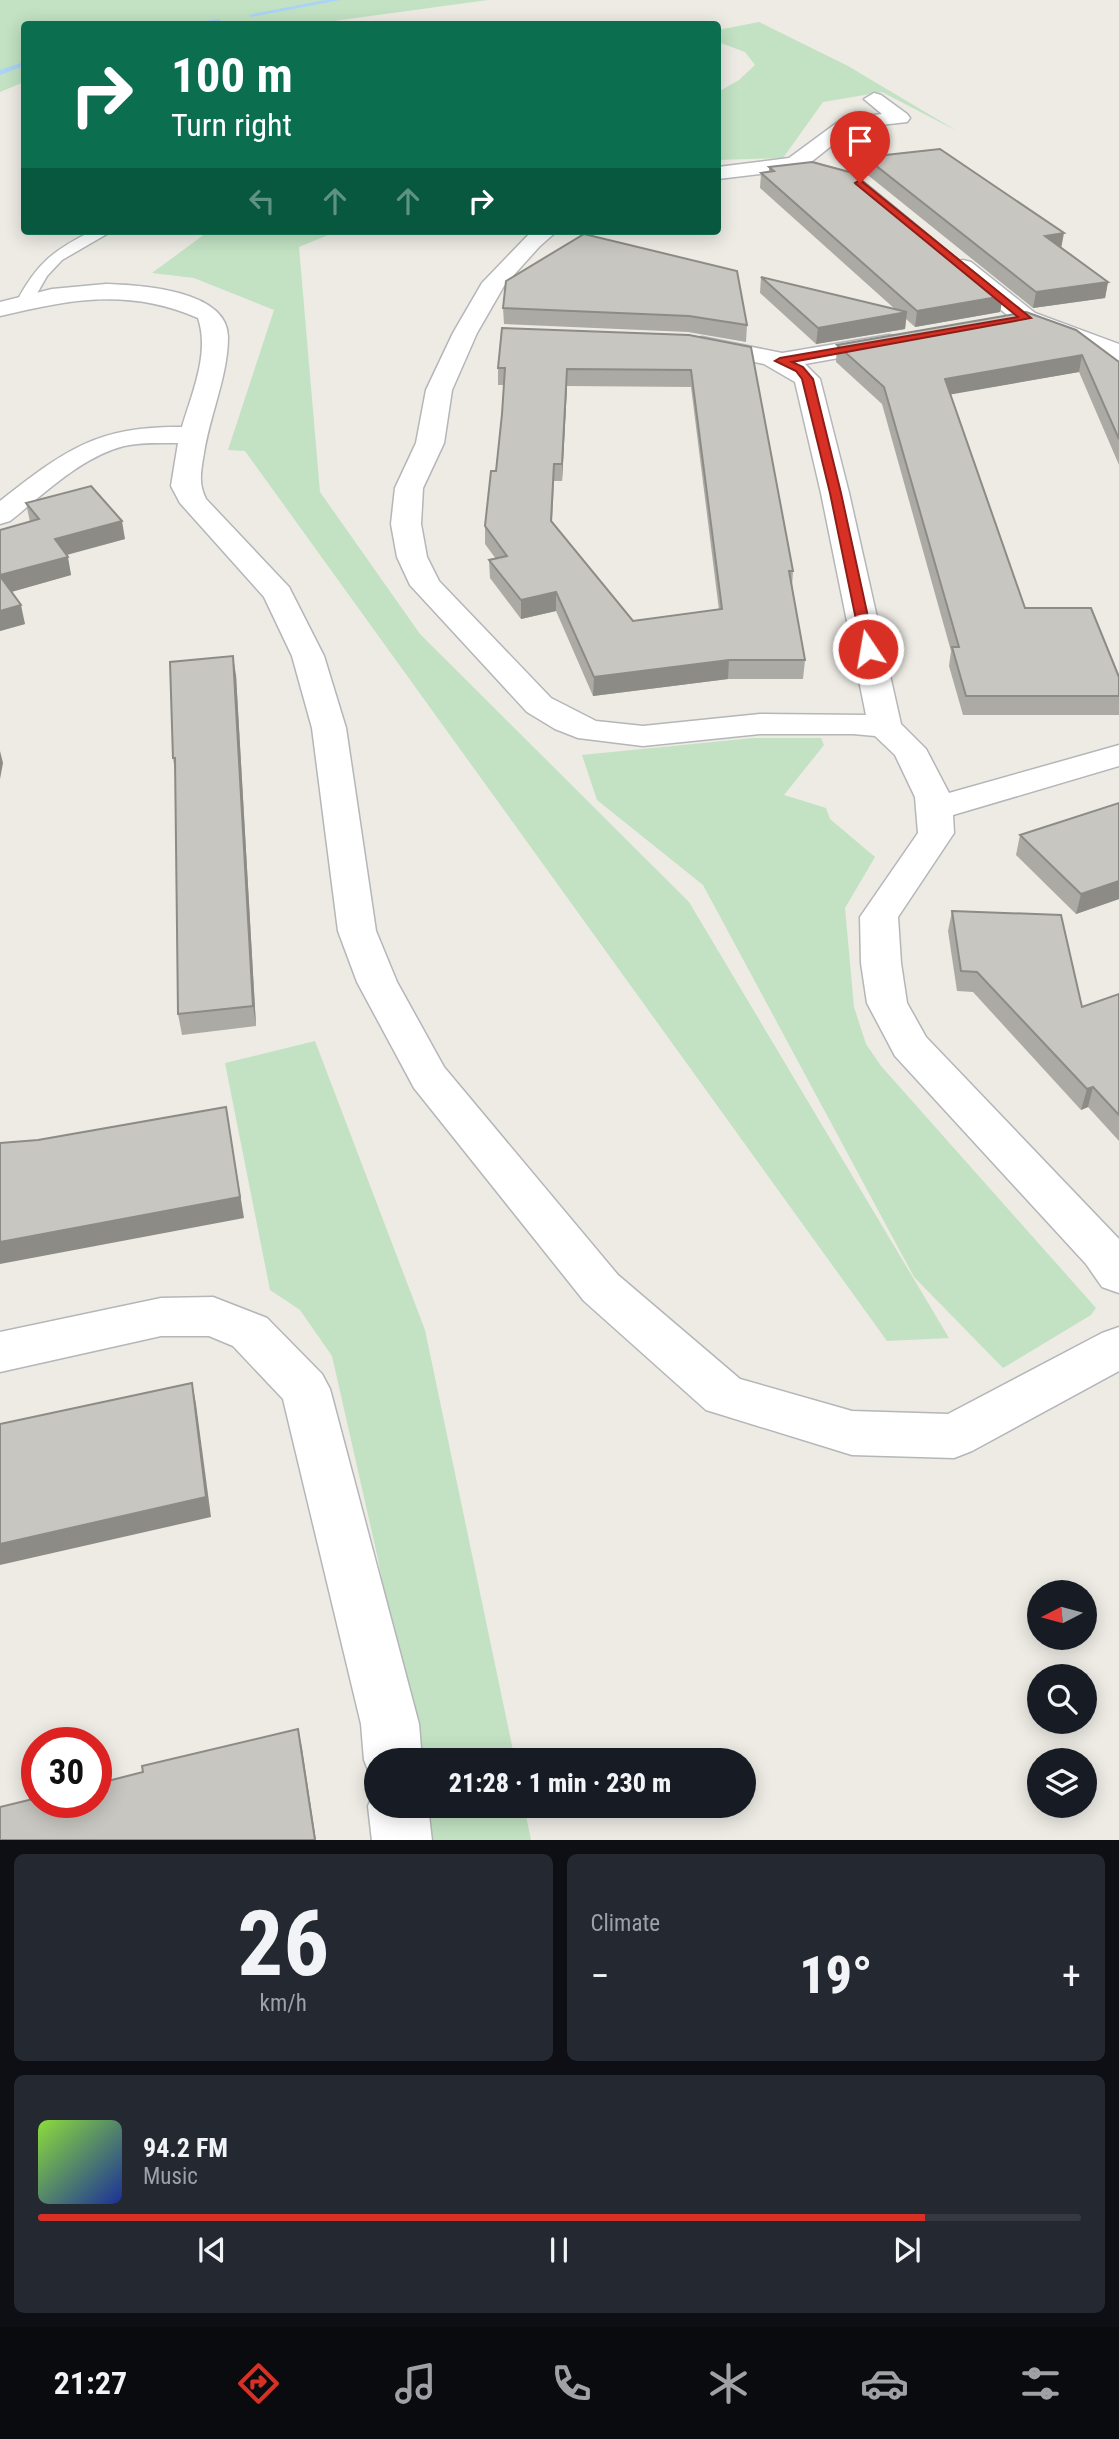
<!DOCTYPE html>
<meta charset="utf-8">
<style>
body{margin:0;font-family:"Roboto Condensed",sans-serif;background:#242831;color:#f1f3f6;height:100vh;display:flex;flex-direction:column;font-size:26px;white-space:nowrap}
*{box-sizing:border-box;margin:0}
p{font-size:23px;color:#9ea1a6}
.icon{flex:none;width:38px;height:38px;fill:none;stroke:currentColor;stroke-width:2;stroke-linecap:round;stroke-linejoin:round}
.map{position:relative;height:1840px;overflow:hidden}
.details{display:flex;flex-direction:column;gap:14px;padding:14px;background:#0d0f14;flex:1}
.details>*{flex:none}
.guide{position:absolute;left:21px;top:21px;width:700px;height:214px;border-radius:7px;box-shadow:0 4px 18px #0003;background:#0b6e4f;color:#fff;overflow:hidden}
.needle{width:46px;rotate:264deg}
.tools{position:absolute;left:1027px;top:1580px;display:grid;gap:14px}
.tools a{display:grid;place-items:center;width:70px;height:70px;border-radius:50%;background:#171b24;box-shadow:0 4px 18px #0003;font-size:35px}
.speed{position:absolute;left:21px;top:1727px;display:flex;gap:14px;font-size:35px;font-weight:700;text-align:center}
.speed>*{display:grid;place-content:center;width:91px;height:91px;border-radius:50%;background:#171b24;box-shadow:0 4px 18px #0003;line-height:1}
.speed .limit{border:10px solid #d22;background:#fff;color:#111}
.pin{position:absolute;display:grid;place-items:center;width:60px;height:60px;color:#fff;margin:-72px -30px;border-radius:50% 50% 50% 0;rotate:-45deg;box-shadow:0 0 7px #0007}
.pin .icon{rotate:45deg}
.me{position:absolute;width:77px;margin:-38px;rotate:348deg;stroke-linejoin:round;filter:drop-shadow(0 0 5px #0008)}
.turn{display:flex;align-items:center;gap:24px;height:147px;padding:0 35px;font-size:32px}
.turn .icon{width:91px;height:91px;stroke-width:2.5}
.turn b{display:block;font-size:49px;line-height:60px}
.lanes{display:flex;align-items:center;height:66px;padding:0 35px;background:#0003;justify-content:center;gap:35px;direction:ltr}
.lanes .off{opacity:.35}
.big{font-size:52px;font-weight:800;line-height:1.1}
.details .widget{flex:1;display:flex;flex-direction:column;justify-content:center;gap:10px;min-width:0;padding:0 24px;border-radius:10px;background:#242831}
.details .dial{align-items:center;gap:0}
.dial b{font-size:91px;line-height:1}
.song{display:flex;align-items:center;gap:21px}
.cover{width:84px;height:84px;border-radius:10px;background:linear-gradient(135deg,hsl(90 70% 55%),hsl(230 70% 35%))}
.played{height:7px;border-radius:4px;background:linear-gradient(90deg,#d93025 85%,#363941 85%)}
.keys{display:flex;justify-content:space-around;direction:ltr}
.heat{display:flex;justify-content:space-between;align-items:center;font-size:38px;direction:ltr}
.details .tiles{flex:1;display:grid;gap:14px;grid-template-columns:1fr 1fr}
.widget:last-child{grid-column:span 2}
.trip{position:absolute;left:364px;top:1748px;width:392px;height:70px;border-radius:35px;background:#171b24;box-shadow:0 4px 18px #0003;font-weight:800;line-height:70px;text-align:center}
.menu{display:flex;height:112px;justify-content:space-around;align-items:center;background:#090b0e;color:#9ea1a6}
.menu .icon{width:49px;height:49px}
.menu .current{color:#d93025}
.menu b{font-size:32px;color:#f1f3f6}
.map>svg:first-child{display:block}
</style>
<div class="map">
<svg width="1119" height="1841" viewBox="0 0 1119 1841">
<rect width="100%" height="100%" fill="#edebe4"/>
<g fill="#c2e2c3">
<path d="M0,0H488L312,24H24V82L0,92Z"/>
<path d="M759,22L848,66L957,131L882,92L823,102L783,158L718,160V92L739,80L755,65L745,52L718,42V30Z"/>
<path d="M209,231H338L299,247L320,492L420,634L689,902L949,1338L887,1341L245,451L228,450L274,310L194,278L152,273Z"/>
<path d="M753,738H821L824,745L784,795L826,808L830,819L875,857L845,908L854,1007L866,1044L881,1066L1096,1308L1091,1315L1003,1368L914,1277L703,885L597,800L582,755Z"/>
<path d="M315,1041L425,1330L515,1760H415L378,1559L332,1356L300,1310L270,1290L225,1063Z"/>
<path d="M423,1806H524L531,1840H429Z"/>
</g>
<g fill="none" stroke-linecap="round" stroke-linejoin="round">
<g fill="#aad3f7" fill-rule="evenodd">
<path d="M325,0H340L252,17L248,15Z"/>
<path d="M219,19L222,23L198,24L199,22Z"/>
<path d="M24,62V66L0,75V70Z"/>
</g>
<defs>
<path id="lane" d="M92,231H112L62,260L47,276L31,304H19L17,301C37,263 54,250 92,231Z"/>
<g id="street">
<path d="M874,93L881,95L907,114L910,118L907,122L854,128L811,162L853,175L857,179L853,183L846,185L794,170L718,179V167L789,158L842,119L882,114L864,99Z"/>
<path d="M532,231H557L539,247L504,286L477,333L452,390L444,443L423,488L421,524L427,557L439,581L551,698L596,721L643,726L760,714L866,715L821,493L795,382L764,364L693,349L690,344L693,339L702,337L782,353L889,335L898,337L901,342L898,347L889,349L805,364L820,379L849,493L901,724L926,749L949,793L1119,745V766L953,815L954,833L898,917L901,963L907,1003L926,1037L1119,1239V1293L1102,1287L1086,1264L895,1056L867,1003L861,963L860,917L918,833L915,797L895,755L875,736L853,734H760L643,746L578,738L555,729L527,712L410,585L397,557L391,524L395,488L416,443L426,390L453,333L482,283Z"/>
<path d="M963,260L971,262L1035,313L1119,344V361L1017,323L955,272L951,267L955,262Z"/>
<path d="M106,284C140,285 228,290 228,337C228,376 210,414 204,453C201,471 198,483 206,499L289,587L324,656L346,728L376,931L397,982L444,1067L618,1275L740,1379L852,1411L948,1414L1102,1333L1119,1327V1371L972,1451L954,1458L852,1455L706,1410L584,1301L414,1088L357,982L338,931L312,728L292,656L264,597L180,503L171,486L178,443C160,443 141,442 124,446C81,457 44,494 10,521L0,524V501C65,450 97,426 182,427C192,393 210,353 198,318C129,288 71,299 0,316V302L52,289Z"/>
<path d="M213,1297L267,1318L322,1374L330,1389L419,1724L422,1760H376V1782L372,1780L364,1760L361,1724L283,1399L233,1346L209,1336H161L0,1372V1332L161,1298Z"/>
<path d="M376,1787V1806H428L432,1841H372L368,1806Z"/>
</g>
</defs>
<use href="#lane" stroke="#b4b6b9" stroke-width="3"/>
<use href="#street" stroke="#b4b6b9" stroke-width="3"/>
<use href="#lane" fill="#fff" fill-rule="evenodd"/>
<use href="#street" fill="#fff" fill-rule="evenodd"/>
</g>
<g fill="#acaaa5" fill-rule="evenodd">
<path d="M940,149L1061,247L1108,282L1105,298L1033,308L869,176L856,172L858,158Z"/>
<path d="M769,167L1003,296L1000,312L915,327L906,319L905,329L816,344L760,293L761,277L896,310L760,188L761,173L769,172Z"/>
<path d="M737,271L747,325L746,342L688,332L504,324L503,308Z"/>
<path d="M1026,312L1119,362V465L1079,372L950,394L1025,608L1119,677V715H963L949,666L951,651L882,404L836,362L837,345Z"/>
<path d="M689,335L793,571L792,587L805,660L803,679H728L593,696L556,611L521,619L490,578L489,560L496,559L485,544V526L496,471L502,414L504,385H498V368ZM567,386L691,387L719,610L633,621L552,522L554,481H562Z"/>
<path d="M26,503L125,539L67,555L71,575L11,592L25,624L0,631L30,522Z"/>
<path d="M236,675L256,1026L182,1035L178,1014L175,773L173,758Z"/>
<path d="M1119,803V899L1076,914L1016,855L1020,835Z"/>
<path d="M952,911L1082,1007L1119,994V1141L1088,1107L1081,1110L973,992L957,991L948,931Z"/>
</g>
<g fill="#8c8b86">
<path d="M1064,233L1061,249L1045,236Z"/>
<path d="M1108,282L1105,298L1033,308L1036,292Z"/>
<path d="M1003,296L1000,312L915,327L917,311Z"/>
<path d="M907,312L905,329L816,344L818,328Z"/>
<path d="M1082,355L1079,372L942,396L945,379Z"/>
<path d="M567,369V386L562,481V464Z"/>
<path d="M122,521L125,539L58,557L55,539Z"/>
<path d="M68,557L71,575L4,594L0,575Z"/>
<path d="M556,592V611L521,619V600Z"/>
<path d="M21,605L25,624L0,631V611Z"/>
<path d="M233,656L236,675L256,1026L253,1006Z"/>
<path d="M729,660L728,679L593,696L594,677Z"/>
<path d="M0,751L3,763L0,779Z"/>
<path d="M1119,881V899L1076,914L1081,894Z"/>
<path d="M1093,1087L1088,1107L1081,1110L1087,1089Z"/>
<path d="M226,1107L244,1218L0,1264V1242Z"/>
<path d="M192,1383L196,1404L211,1517L0,1565V1544Z"/>
<path d="M298,1729L302,1748L316,1840H315Z"/>
</g>
<g fill="#c8c6c0" stroke="#8c8b86" stroke-width="2" fill-rule="evenodd">
<path d="M940,149L1064,233L1045,236L1108,282L1036,292L870,161L858,158Z"/>
<path d="M812,162L853,173L1003,296L917,311L761,173L774,171L769,167Z"/>
<path d="M584,234L737,271L747,325L689,316L503,308L506,281Z"/>
<path d="M761,277L907,312L818,328Z"/>
<path d="M1026,312L1076,330L1119,362V439L1082,355L945,379L1025,608H1091L1119,677V696H966L952,647H959L884,387L837,345Z"/>
<path d="M502,328L689,335L751,347L793,571H789L805,660H729L594,677L556,592L521,600L489,560L507,556L485,526L491,471H496L502,414L505,368H498ZM567,369L691,370L722,609L633,621L551,521L554,464H562Z"/>
<path d="M91,486L122,521L55,539L68,557L0,575V530L39,519L26,503Z"/>
<path d="M0,576L21,605L0,611Z"/>
<path d="M233,656L253,1006L178,1014L175,758H173L170,662Z"/>
<path d="M1119,803V881L1081,894L1020,835Z"/>
<path d="M952,911L1061,915L1082,1007L1119,994V1115L1093,1087L1087,1089L977,972L961,971Z"/>
<path d="M226,1107L240,1197L0,1242V1143L38,1140Z"/>
<path d="M192,1383L206,1497L0,1544V1424Z"/>
<path d="M298,1729L315,1840H0V1807L37,1798V1802H96V1784L143,1772L142,1766Z"/>
</g>
<path fill="#d93025" stroke="#8d1f18" stroke-width="2" d="M860,180L1031,318L792,362L803,367L813,379L841,493L875,649L868,653L862,649L830,493L802,379L796,371L775,361L780,358L1018,317L856,184L855,183Z"/>
</svg>
<div class="tools">
<a><svg class="needle" viewBox="-14 -14 28 28"><path d="M0-13l5 13h-10z" fill="#e53935"/><path d="M0 13l5-13h-10z" fill="#9ea1a6"/></svg></a>
<a><svg class="icon" aria-label="search" viewBox="0 0 24 24"><circle cx="10" cy="10" r="6"/><path d="M15 15l6 6"/></svg></a>
<a><svg class="icon" aria-label="layers" viewBox="0 0 24 24"><path d="M12 4l9 5-9 5-9-5zM3 14l9 5 9-5"/></svg></a>
</div>
<div class="speed"><div class="limit">30</div></div>
<div class="pin" style="left:860px;top:183px;background:#d93025"><svg class="icon" aria-label="arrive" viewBox="0 0 24 24"><path d="M6 21V4h12l-3 4 3 4H6"/></svg></div>
<svg class="me" style="left:868px;top:649px" viewBox="-20 -20 40 40"><circle r="17" fill="#d93025" stroke="#fff" stroke-width="3"/><path d="M0-11L8 9 0 5-8 9z" fill="#fff"/></svg>
<div class="trip">21:28 · 1 min · 230 m</div>
<div class="guide">
<div class="turn"><svg class="icon" aria-label="right" viewBox="0 0 24 24"><path d="M7 20v-9h11M14 6l5 5-5 5"/></svg><div><b>100 m</b>Turn right</div></div>
<div class="lanes"><svg class="icon off" aria-label="left" viewBox="0 0 24 24"><path d="M17 20v-9H6M10 6l-5 5 5 5"/></svg><svg class="icon off" aria-label="ahead" viewBox="0 0 24 24"><path d="M12 20V5M6 11l6-6 6 6"/></svg><svg class="icon off" aria-label="ahead" viewBox="0 0 24 24"><path d="M12 20V5M6 11l6-6 6 6"/></svg><svg class="icon" aria-label="right" viewBox="0 0 24 24"><path d="M7 20v-9h11M14 6l5 5-5 5"/></svg></div>
</div>
</div>
<section class="details">
<div class="tiles">
<div class="widget dial"><b>26</b><p>km/h</p></div>
<div class="widget"><p>Climate</p>
<div class="heat"><a>−</a><b class="big">19°</b><a>+</a></div>
</div>
<div class="widget">
<div class="song"><i class="cover"></i><div><b>94.2 FM</b><p>Music</p></div></div>
<div class="played"></div>
<div class="keys"><svg class="icon" aria-label="previous" viewBox="0 0 24 24"><path d="M18 5L8 12l10 7zM5 5v14"/></svg><svg class="icon" aria-label="pause" viewBox="0 0 24 24"><path d="M8 5v14M16 5v14"/></svg><svg class="icon" aria-label="next" viewBox="0 0 24 24"><path d="M6 5l10 7-10 7zM19 5v14"/></svg></div>
</div>
</div>
</section>
<nav class="menu">
<b>21:27</b>
<svg class="icon current" aria-label="directions" viewBox="0 0 24 24"><path d="M12 3l9 9-9 9-9-9zM9 14v-3h6M13 9l2 2-2 2"/></svg>
<svg class="icon" aria-label="music" viewBox="0 0 24 24"><path d="M9 18V5l10-2v13"/><circle cx="6" cy="18" r="3"/><circle cx="16" cy="16" r="3"/></svg>
<svg class="icon" aria-label="phone" viewBox="0 0 24 24"><path d="M5 4h4l2 5-3 2q2 4 5 5l2-3 5 2v4C11 20 4 13 5 4z"/></svg>
<svg class="icon" aria-label="climate" viewBox="0 0 24 24"><path d="M12 3v18M4 7l16 10M4 17L20 7"/></svg>
<svg class="icon" aria-label="car" viewBox="0 0 24 24"><path d="M5 17H2v-5l4-1 3-4h7l3 4 3 1v5h-3M9 17h6M6 11h13"/><circle cx="7" cy="17" r="2"/><circle cx="17" cy="17" r="2"/></svg>
<svg class="icon" aria-label="filters" viewBox="0 0 24 24"><path d="M4 7h16M4 17h16"/><circle cx="9" cy="7" r="2"/><circle cx="15" cy="17" r="2"/></svg>
</nav>
